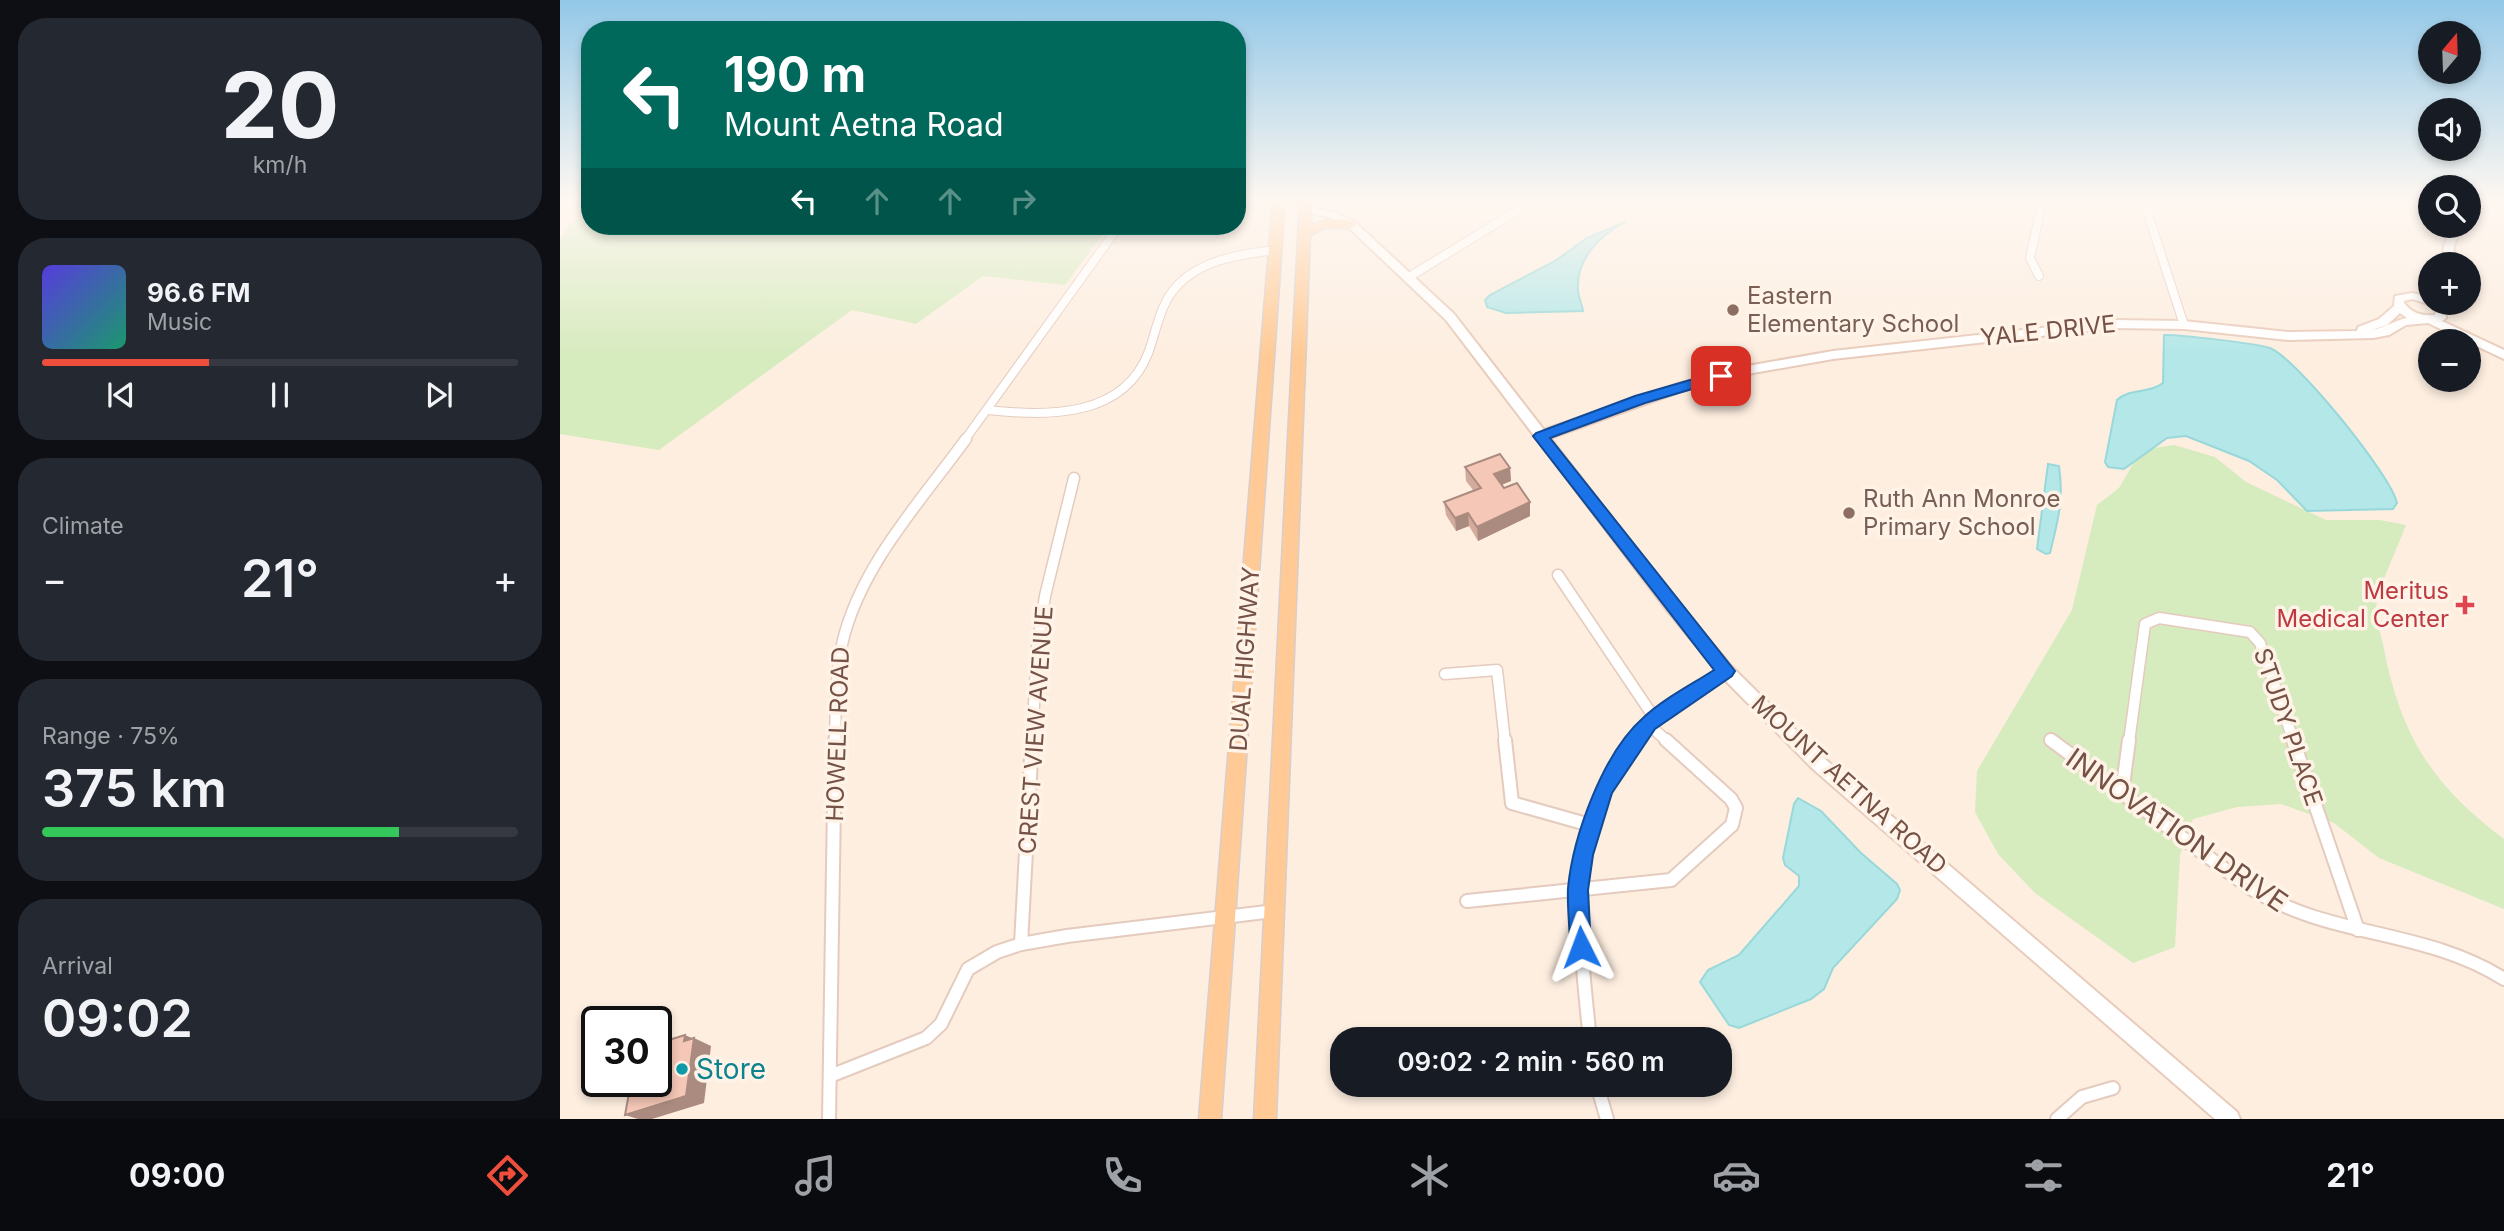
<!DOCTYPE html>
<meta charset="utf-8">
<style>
body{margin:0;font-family:Inter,sans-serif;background:#242831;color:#f1f3f6;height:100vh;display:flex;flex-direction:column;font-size:26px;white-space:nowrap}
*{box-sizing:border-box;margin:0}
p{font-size:23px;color:#9ea1a6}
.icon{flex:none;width:38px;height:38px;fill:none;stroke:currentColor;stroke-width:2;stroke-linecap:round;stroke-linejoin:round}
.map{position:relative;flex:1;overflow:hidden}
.details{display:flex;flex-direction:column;gap:18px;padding:18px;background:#0d0f14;width:560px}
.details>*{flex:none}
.banner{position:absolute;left:21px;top:21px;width:665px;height:214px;border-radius:28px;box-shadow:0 4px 10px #0003;background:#00695c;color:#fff;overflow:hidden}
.needle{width:46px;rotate:19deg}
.fabs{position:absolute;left:1858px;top:21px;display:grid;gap:14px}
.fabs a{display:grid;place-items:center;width:63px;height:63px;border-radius:50%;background:#171b24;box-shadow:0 4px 10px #0003;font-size:35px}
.speed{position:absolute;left:21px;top:1006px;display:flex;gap:14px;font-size:35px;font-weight:700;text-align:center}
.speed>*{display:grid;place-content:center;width:91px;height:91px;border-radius:50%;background:#171b24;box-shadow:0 4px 10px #0003;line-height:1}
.speed .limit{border:4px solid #111;border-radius:10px;background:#fff;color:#111}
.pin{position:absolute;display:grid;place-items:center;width:60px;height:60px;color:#fff;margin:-30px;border-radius:14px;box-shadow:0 4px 10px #0006}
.me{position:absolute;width:77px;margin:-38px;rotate:357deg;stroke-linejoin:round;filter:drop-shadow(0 0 5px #0008)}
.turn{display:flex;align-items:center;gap:24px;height:147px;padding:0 28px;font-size:32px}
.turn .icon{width:91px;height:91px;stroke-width:2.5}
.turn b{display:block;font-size:49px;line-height:60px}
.lanes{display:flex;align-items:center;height:66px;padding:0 28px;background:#0003;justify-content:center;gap:35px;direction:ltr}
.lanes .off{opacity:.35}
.big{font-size:52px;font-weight:600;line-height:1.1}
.details .widget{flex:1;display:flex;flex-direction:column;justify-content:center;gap:10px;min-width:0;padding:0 24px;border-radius:28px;background:#242831}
.details .dial{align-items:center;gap:0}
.dial b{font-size:91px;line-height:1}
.song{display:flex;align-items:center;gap:21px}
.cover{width:84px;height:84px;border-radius:10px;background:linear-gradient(135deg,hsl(250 70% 55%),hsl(160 70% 35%))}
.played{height:7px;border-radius:4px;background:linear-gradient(90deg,#ef4e3d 35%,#363941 35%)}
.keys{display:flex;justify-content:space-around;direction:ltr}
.heat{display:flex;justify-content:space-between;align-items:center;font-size:38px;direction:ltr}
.charge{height:10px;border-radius:5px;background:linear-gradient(90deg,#34c759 75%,#363941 0)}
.trip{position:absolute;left:770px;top:1027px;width:402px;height:70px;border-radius:28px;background:#171b24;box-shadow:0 4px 10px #0003;font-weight:600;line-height:70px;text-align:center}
.tabs{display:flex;height:112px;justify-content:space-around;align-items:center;background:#090b0e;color:#9ea1a6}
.tabs .icon{width:49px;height:49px}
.tabs .current{color:#ef4e3d}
.tabs b{font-size:32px;color:#f1f3f6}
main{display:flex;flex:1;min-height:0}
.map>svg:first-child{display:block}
</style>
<main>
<section class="details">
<div class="widget dial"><b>20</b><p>km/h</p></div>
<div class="widget">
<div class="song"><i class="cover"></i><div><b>96.6 FM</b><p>Music</p></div></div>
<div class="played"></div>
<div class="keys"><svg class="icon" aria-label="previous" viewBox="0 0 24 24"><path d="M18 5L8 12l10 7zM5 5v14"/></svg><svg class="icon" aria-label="pause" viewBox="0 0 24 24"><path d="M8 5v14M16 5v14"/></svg><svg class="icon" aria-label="next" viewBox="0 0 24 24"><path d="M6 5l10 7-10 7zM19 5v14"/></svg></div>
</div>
<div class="widget"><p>Climate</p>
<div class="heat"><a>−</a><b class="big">21°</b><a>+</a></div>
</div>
<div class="widget"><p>Range · 75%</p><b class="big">375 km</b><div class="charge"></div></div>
<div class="widget"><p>Arrival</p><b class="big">09:02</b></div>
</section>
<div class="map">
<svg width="1944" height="1119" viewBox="0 0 1944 1119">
<rect width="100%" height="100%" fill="#fdeee0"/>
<g fill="#d6ebbe">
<path d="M30,215V226H549L505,285L423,276L356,324L292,310L99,450L0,434V239L11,223Z"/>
<path d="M1614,445L1655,457L1686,482L1766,520H1820L1846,525C1837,549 1820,583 1816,607C1815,619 1822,637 1824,649C1841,736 1873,786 1944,839V909L1819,858L1774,823L1721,804L1677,807L1633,819L1620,855L1615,947L1573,963L1475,893L1438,854L1415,812L1417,771L1512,610L1537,505L1559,488L1581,450Z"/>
</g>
<g fill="#b3e7e8" stroke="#99d8da" stroke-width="2">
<path d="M1065,222C1039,236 1016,259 1018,290C1018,297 1022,304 1023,311L946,313L927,307L925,300L930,295L995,261L1027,238Z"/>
<path d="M1604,335C1616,334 1699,344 1710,348C1736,358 1831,475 1837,503L1833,509L1747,511L1717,480L1689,461L1626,436L1607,438L1564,469L1548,467L1545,462L1557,400C1569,388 1589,394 1603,383Z"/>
<path d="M1488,464L1499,466C1504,501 1498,520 1490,553L1486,554L1477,549Z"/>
<path d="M1238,798L1261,811L1301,853L1337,884L1340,890L1337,899L1273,968L1264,989L1251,999L1179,1028L1169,1025L1140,982L1148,970L1179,955L1239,886V876L1225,865L1223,858L1234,804Z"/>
</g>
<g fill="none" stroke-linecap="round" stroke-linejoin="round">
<defs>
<g id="street-far2">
<path d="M1583,199L1624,325"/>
<path d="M1479,276L1470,258L1483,199"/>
<path d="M849,277L976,199"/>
<path d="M427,410C487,416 564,419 589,351C597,328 601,300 620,283C644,259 683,254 715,250"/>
<path d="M404,441L559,226"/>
</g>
<g id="street-far1">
<path d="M998,575L1095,719"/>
<path d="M885,674L937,670L945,742"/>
<path d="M1088,724L1108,742"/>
<path d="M1490,740L1493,742"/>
<path d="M275,742C276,708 275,674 283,640C302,564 361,501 406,439"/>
<path d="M472,742L477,648L485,596L514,478"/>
<path d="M1074,742L1105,710L1166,671"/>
<path d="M1569,742L1585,624L1599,618L1690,632L1700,643L1734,742"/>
</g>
<g id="street">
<path d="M945,740L952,803L1030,825"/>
<path d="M1491,740L1690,888C1772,939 1863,928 1944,979"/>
<path d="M1733,740L1798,930"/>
<path d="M1562,793L1569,740"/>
<path d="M907,901L1111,880L1172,825L1176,808L1171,799L1106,740"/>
<path d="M461,944L472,740"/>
<path d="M1030,1040C1019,932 1004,832 1076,740"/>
<path d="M270,1076L366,1038L381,1024L408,969L437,952L461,944L507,936L714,911"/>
<path d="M1037,1085L1047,1119"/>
<path d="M269,1119L275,740"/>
<path d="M1497,1119L1522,1097L1553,1088"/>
</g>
<g id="secondary">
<path d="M1925,199H1938L1909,216V209Z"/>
<path d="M745,206L776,213L795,222L894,314L984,430L1121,383L1193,365L1273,351L1554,320L1624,321L1729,332L1797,331L1798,327L1819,319L1834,306L1835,296L1852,293L1871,297V303H1881L1886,307V318L1882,321L1944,350V359L1868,323L1846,325L1829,335L1813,338L1729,340L1624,329L1554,328L1273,359L1193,373L1124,390L990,438L1117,602L1171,666L1265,759L1677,1112L1680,1119H1655L1253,769L1161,676L1107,610L886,320L787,226L769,217L741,211L740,209ZM1852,299L1869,304L1876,311L1875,315C1862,316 1853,314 1844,303V301ZM1840,313L1847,318C1835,320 1825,328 1812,330L1827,325Z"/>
<path d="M1893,226H1903L1894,245L1893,264H1883L1884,245Z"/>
</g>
<g id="primary">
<path d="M713,199H725L661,1119H639Z"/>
<path d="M740,199H752L751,226C762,219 786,216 797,224L791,228H764L750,236L716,1119H694Z"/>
</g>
</defs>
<use href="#street-far2" stroke="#e4cbbe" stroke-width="10"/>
<use href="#street-far1" stroke="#e4cbbe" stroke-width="13"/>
<use href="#street" stroke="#e4cbbe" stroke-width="16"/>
<use href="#secondary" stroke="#e9cbbb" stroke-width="4"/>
<use href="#primary" stroke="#d8cecb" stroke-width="3"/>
<use href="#street-far2" stroke="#fff" stroke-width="8"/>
<use href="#street-far1" stroke="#fff" stroke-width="10"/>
<use href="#street" stroke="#fff" stroke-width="12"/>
<use href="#secondary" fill="#fff" fill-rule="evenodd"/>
<use href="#primary" fill="#ffca95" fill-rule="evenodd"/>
</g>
<path fill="#d2ab9d" d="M905,467L950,468L951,481L942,485L970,516L918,541L909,526L896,531L886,515L884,502L913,490L906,481Z"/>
<g fill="#ab8b7f">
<path d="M950,468L951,481L935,487L934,474Z"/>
<path d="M970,502V516L918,541L917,527Z"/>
<path d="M908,513L909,526L896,531L895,518Z"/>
<path d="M125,1035L134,1039V1038L151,1046L144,1103L92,1119H78L65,1115L124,1041Z"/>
</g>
<g fill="#f4c7b6" stroke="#ab8b7f" stroke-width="2">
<path d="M940,454L950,468L934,474L944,488L957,483L970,502L917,527L908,513L895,518L884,502L921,488L905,467Z"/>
<path d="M125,1035L124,1041L134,1038L126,1096L65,1115L71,1082H96V1044Z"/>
</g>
<linearGradient id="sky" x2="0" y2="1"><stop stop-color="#93c8e8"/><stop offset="0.56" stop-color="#fef7f1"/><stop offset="1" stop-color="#fef7f1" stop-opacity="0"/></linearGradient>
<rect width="1944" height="356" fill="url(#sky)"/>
<path fill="#1a73e8" stroke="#114b97" stroke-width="2" d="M1161,371L1166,373V379L1085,403L990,438L1175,671L1172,676L1095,729L1052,793L1033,855L1028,890L1031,947L1028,954L1021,957L1013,954L1010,947C1010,928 1007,907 1008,888C1013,836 1043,753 1083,718C1103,699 1131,685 1154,670L973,436L976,433L1075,396Z"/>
<g fill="#8d6e63" stroke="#fff3e7" stroke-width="2.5">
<circle cx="1173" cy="310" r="7"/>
<circle cx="1289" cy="513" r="7"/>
</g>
<path fill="#e0444e" stroke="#fff3e7" stroke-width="2.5" d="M1901.5 594.5h7v7h7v7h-7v7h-7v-7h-7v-7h7z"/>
<circle fill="#0f9aa8" stroke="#fff3e7" stroke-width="2.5" cx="122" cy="1069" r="7"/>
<g text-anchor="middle" stroke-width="7" stroke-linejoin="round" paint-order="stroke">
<g font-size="24" fill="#785e54" stroke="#fff3e7" text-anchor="start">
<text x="1187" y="304">Eastern<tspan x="1187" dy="28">Elementary School</tspan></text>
<text x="1303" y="507">Ruth Ann Monroe<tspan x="1303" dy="28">Primary School</tspan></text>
</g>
<g font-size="24" fill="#755146" stroke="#fff3e7">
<text transform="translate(1488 331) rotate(-6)" y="8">YALE DRIVE</text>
<text transform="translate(685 659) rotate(-86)" y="8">DUAL HIGHWAY</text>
<text transform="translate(1728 727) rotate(71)" y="8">STUDY PLACE</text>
<text transform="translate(476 730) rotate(-86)" y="8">CREST VIEW AVENUE</text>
<text transform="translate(278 734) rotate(-88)" y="8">HOWELL ROAD</text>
<text transform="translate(1289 785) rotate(42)" y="8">MOUNT AETNA ROAD</text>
</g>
<g font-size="24" fill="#be3a42" stroke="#fff3e7" text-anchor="end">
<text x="1889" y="599">Meritus<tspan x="1889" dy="28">Medical Center</tspan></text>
</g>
<g font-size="28" fill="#755146" stroke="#fff3e7">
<text transform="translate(1617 830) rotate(35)" y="10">INNOVATION DRIVE</text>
</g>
<g font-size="28" fill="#0d838f" stroke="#fff3e7" text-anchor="start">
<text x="136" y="1079">Store</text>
</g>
</g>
</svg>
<div class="fabs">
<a><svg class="needle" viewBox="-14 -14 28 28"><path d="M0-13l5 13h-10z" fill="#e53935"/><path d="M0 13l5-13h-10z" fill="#9ea1a6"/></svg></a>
<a><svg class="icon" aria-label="sound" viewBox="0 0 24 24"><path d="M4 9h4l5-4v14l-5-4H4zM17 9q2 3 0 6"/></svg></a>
<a><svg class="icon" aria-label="search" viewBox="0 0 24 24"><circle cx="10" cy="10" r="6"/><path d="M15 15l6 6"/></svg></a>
<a>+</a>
<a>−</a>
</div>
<div class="speed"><div class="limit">30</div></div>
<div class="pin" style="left:1161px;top:376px;background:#d93025"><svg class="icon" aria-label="arrive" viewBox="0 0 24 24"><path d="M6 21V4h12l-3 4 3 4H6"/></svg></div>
<svg class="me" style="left:1021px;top:947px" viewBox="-20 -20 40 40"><path d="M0-17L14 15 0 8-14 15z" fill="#1a73e8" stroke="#fff" stroke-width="4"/></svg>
<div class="trip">09:02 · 2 min · 560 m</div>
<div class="banner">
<div class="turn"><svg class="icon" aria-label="left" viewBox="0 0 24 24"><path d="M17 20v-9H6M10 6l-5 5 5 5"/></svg><div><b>190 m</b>Mount Aetna Road</div></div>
<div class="lanes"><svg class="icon" aria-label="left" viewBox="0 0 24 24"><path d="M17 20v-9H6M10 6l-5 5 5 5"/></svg><svg class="icon off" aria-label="ahead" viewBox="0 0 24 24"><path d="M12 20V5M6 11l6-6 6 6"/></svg><svg class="icon off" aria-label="ahead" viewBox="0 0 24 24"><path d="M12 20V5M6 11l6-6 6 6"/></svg><svg class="icon off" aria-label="right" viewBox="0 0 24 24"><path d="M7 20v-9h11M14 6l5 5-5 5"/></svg></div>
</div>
</div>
</main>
<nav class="tabs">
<b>09:00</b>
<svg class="icon current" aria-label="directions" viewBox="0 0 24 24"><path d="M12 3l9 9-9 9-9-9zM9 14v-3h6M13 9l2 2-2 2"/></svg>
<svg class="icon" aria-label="music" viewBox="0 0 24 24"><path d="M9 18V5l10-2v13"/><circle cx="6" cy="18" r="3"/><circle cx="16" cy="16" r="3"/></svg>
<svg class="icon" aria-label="phone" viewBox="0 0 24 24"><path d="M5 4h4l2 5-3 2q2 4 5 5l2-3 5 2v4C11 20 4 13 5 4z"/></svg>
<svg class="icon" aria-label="climate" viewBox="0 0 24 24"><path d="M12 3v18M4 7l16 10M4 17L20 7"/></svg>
<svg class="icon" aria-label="car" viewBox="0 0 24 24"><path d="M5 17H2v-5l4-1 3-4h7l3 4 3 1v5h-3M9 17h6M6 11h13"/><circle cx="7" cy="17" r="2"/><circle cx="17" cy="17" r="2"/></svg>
<svg class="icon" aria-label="filters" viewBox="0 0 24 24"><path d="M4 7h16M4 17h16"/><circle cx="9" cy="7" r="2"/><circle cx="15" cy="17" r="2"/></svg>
<b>21°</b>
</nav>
